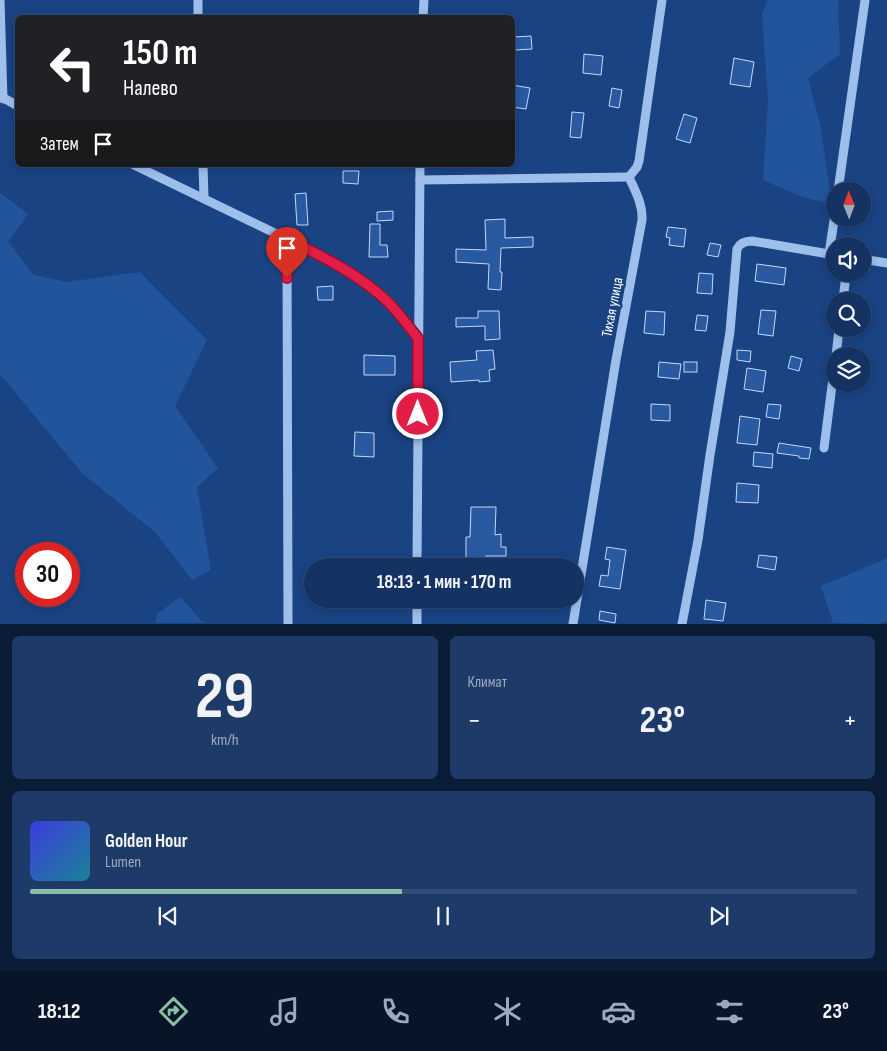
<!DOCTYPE html>
<html lang="ru">
<meta charset="utf-8">
<style>
body{margin:0;font-family:"Sofia Sans Condensed",sans-serif;background:#1d3a68;color:#f1f3f6;height:100vh;display:flex;flex-direction:column;font-size:19px;white-space:nowrap}
*{box-sizing:border-box;margin:0}
p{font-size:16px;color:#9daabe}
.icon{flex:none;width:28px;height:28px;fill:none;stroke:currentColor;stroke-width:2;stroke-linecap:round;stroke-linejoin:round}
.map{position:relative;height:624px;overflow:hidden}
.drawer{display:flex;flex-direction:column;gap:12px;padding:12px;background:#0b1c36;flex:1}
.drawer>*{flex:none}
.hud{position:absolute;left:15px;top:15px;width:500px;height:152px;border-radius:8px;box-shadow:0 2px 8px #0003,0 0 0 1px #334d77;background:#202124;color:#fff;overflow:hidden}
.needle{width:32px;rotate:359deg}
.controls{position:absolute;left:826px;top:182px;display:grid;gap:10px}
.controls a{display:grid;place-items:center;width:45px;height:45px;border-radius:50%;background:#143262;box-shadow:0 2px 8px #0003,0 0 0 1px #334d77;font-size:25px}
.speed{position:absolute;left:15px;top:542px;display:flex;gap:10px;font-size:25px;font-weight:700;text-align:center}
.speed>*{display:grid;place-content:center;width:65px;height:65px;border-radius:50%;background:#143262;box-shadow:0 2px 8px #0003,0 0 0 1px #334d77;line-height:1}
.speed .limit{border:8px solid #d22;background:#fff;color:#111}
.pin{position:absolute;display:grid;place-items:center;width:42px;height:42px;color:#fff;margin:-51px -21px;border-radius:50% 50% 50% 0;rotate:-45deg;box-shadow:0 0 5px #0007}
.pin .icon{rotate:45deg}
.me{position:absolute;width:55px;margin:-28px;rotate:0deg;stroke-linejoin:round;filter:drop-shadow(0 0 4px #0008)}
.turn{display:flex;align-items:center;gap:18px;height:105px;padding:0 25px;font-size:22px}
.turn .icon{width:65px;height:65px;stroke-width:2.5}
.turn b{display:block;font-size:35px;line-height:42px}
.then{display:flex;align-items:center;height:48px;padding:0 25px;background:#0003;gap:10px;font-size:19px}
.big{font-size:38px;font-weight:700;line-height:1.1}
.drawer .card{flex:1;display:flex;flex-direction:column;justify-content:center;gap:8px;min-width:0;padding:0 18px;border-radius:8px;background:#1d3a68}
.drawer .dial{align-items:center;gap:0}
.dial b{font-size:65px;line-height:1}
.song{display:flex;align-items:center;gap:15px}
.cover{width:60px;height:60px;border-radius:8px;background:linear-gradient(135deg,hsl(240 70% 55%),hsl(190 70% 35%))}
.played{height:5px;border-radius:2px;background:linear-gradient(90deg,#8abfa5 45%,#334d77 45%)}
.keys{display:flex;justify-content:space-around;direction:ltr}
.heat{display:flex;justify-content:space-between;align-items:center;font-size:28px;direction:ltr}
.drawer .tiles{flex:1;display:grid;gap:12px;grid-template-columns:1fr 1fr}
.card:last-child{grid-column:span 2}
.trip{position:absolute;left:304px;top:558px;width:280px;height:50px;border-radius:25px;background:#143262;box-shadow:0 2px 8px #0003,0 0 0 1px #334d77;font-weight:700;line-height:50px;text-align:center}
.tab-bar{display:flex;height:80px;justify-content:space-around;align-items:center;background:#081427;color:#9daabe}
.tab-bar .icon{width:35px;height:35px}
.tab-bar .current{color:#8abfa5}
.tab-bar b{font-size:22px;color:#f1f3f6}
.map>svg:first-child{display:block}
</style>
<div class="map">
<svg width="887" height="624" viewBox="0 0 887 624">
<rect width="100%" height="100%" fill="#1a4383"/>
<g fill="#22549c">
<path d="M768,0H838L840,54L808,78L820,124L832,204L802,197L763,180L768,100L762,14Z"/>
<path d="M0,193L28,214L8,242L34,275L66,282L140,272L207,340L175,406L218,468L197,487L211,570L192,580L155,532L82,473L0,374Z"/>
<path d="M887,557V621L879,624L833,623L821,586L886,559Z"/>
<path d="M180,597L202,621L206,623H155L157,614Z"/>
</g>
<g fill="#2859a1" stroke="#c3d9f8">
<path d="M531,36L532,49L515,50L514,37Z"/>
<path d="M584,54L603,56L601,75L583,73Z"/>
<path d="M734,58L754,62L750,87L730,84Z"/>
<path d="M512,85L530,88L526,109L512,107Z"/>
<path d="M612,88L622,90L619,108L609,106Z"/>
<path d="M572,112L584,113L581,138L570,137Z"/>
<path d="M684,114L697,118L690,143L676,139Z"/>
<path d="M343,171H359L358,184L343,183Z"/>
<path d="M306,193L308,225H297L295,194Z"/>
<path d="M393,211V220L377,221V212Z"/>
<path d="M505,219V238L533,237V247L501,248L500,272H502L501,290L488,289L489,264L456,262V249L486,250L485,220Z"/>
<path d="M370,224H380V245H387L388,257H369Z"/>
<path d="M668,227L686,229L684,247L669,245L670,238L666,237Z"/>
<path d="M710,243L721,245L718,257L707,255Z"/>
<path d="M757,264L786,268L784,285L755,281Z"/>
<path d="M699,273L713,274L712,294L697,293Z"/>
<path d="M333,286V300H318L317,287Z"/>
<path d="M761,310L776,311L773,336L758,334Z"/>
<path d="M478,311H499L500,339L485,340V326L456,327V318H478Z"/>
<path d="M646,311L665,312L664,335L644,333Z"/>
<path d="M697,315L708,316L706,331L695,330Z"/>
<path d="M493,350L495,369L489,370L490,381L479,382V380L451,382L450,362L477,360L476,351Z"/>
<path d="M737,350L751,351L750,362L737,360Z"/>
<path d="M364,355L395,356V375H364Z"/>
<path d="M791,356L802,359L799,371L788,368Z"/>
<path d="M659,362L681,364L679,379L658,377Z"/>
<rect x="684" y="362" width="13" height="10"/>
<path d="M747,368L766,371L763,392L744,389Z"/>
<path d="M651,404L670,405V421L651,420Z"/>
<path d="M768,404L781,405L779,419L766,417Z"/>
<path d="M740,416L760,419L757,445L737,443Z"/>
<path d="M355,432L374,433V457L354,456Z"/>
<path d="M779,443L811,448L809,459L799,458V456L777,453Z"/>
<path d="M754,452L773,454L772,468L753,466Z"/>
<path d="M737,483L759,485L758,503L736,502Z"/>
<path d="M471,507H496L495,535L501,534V547H506V556H486V558L466,559V537H470Z"/>
<path d="M607,547L626,550L620,589L599,586L601,575L608,576L610,560L605,559Z"/>
<path d="M759,555L777,557L775,570L757,567Z"/>
<path d="M706,600L726,603L723,621L704,619Z"/>
<path d="M600,611L616,614L615,623L599,620Z"/>
</g>
<g fill="none" stroke-linecap="round" stroke-linejoin="round">
<g stroke="#9ebeeb" stroke-width="9">
<path d="M0,0L3,99"/>
<path d="M198,0V18"/>
<path d="M423,18L424,0"/>
<path d="M0,96L18,106"/>
<path d="M134,165L324,257L365,283L388,302L418,338"/>
<path d="M203,165L204,198"/>
<path d="M420,180L629,177"/>
<path d="M838,191L865,0"/>
<path d="M287,239L288,624"/>
<path d="M829,254L835,214"/>
<path d="M862,259L887,263"/>
<path d="M843,301L846,274"/>
<path d="M836,356L839,329"/>
<path d="M824,448L835,362"/>
<path d="M417,566L420,165"/>
<path d="M417,624V599"/>
<path d="M573,624L616,360L642,220C643,204 635,191 629,177L637,167L639,161L662,0"/>
<path d="M682,624L698,540L710,455L730,332L737,249C740,243 745,241 752,241L835,255"/>
</g>
</g>
<g fill="none" stroke-linecap="round" stroke-linejoin="round">
<defs>
<path id="route" d="M287,278V239C322,256 360,275 388,302C399,313 408,326 418,338V414"/>
</defs>
<use href="#route" stroke="#92132f" stroke-width="12"/>
<use href="#route" stroke="#e11d48" stroke-width="9"/>
</g>
<g text-anchor="middle" stroke-width="5" stroke-linejoin="round" paint-order="stroke">
<g font-size="15" fill="#fff" stroke="#1a4383">
<text transform="translate(612 307) rotate(-79)" y="5">Тихая улица</text>
</g>
</g>
</svg>
<div class="controls">
<a><svg class="needle" viewBox="-14 -14 28 28"><path d="M0-13l5 13h-10z" fill="#e53935"/><path d="M0 13l5-13h-10z" fill="#9daabe"/></svg></a>
<a><svg class="icon" aria-label="sound" viewBox="0 0 24 24"><path d="M4 9h4l5-4v14l-5-4H4zM17 9q2 3 0 6"/></svg></a>
<a><svg class="icon" aria-label="search" viewBox="0 0 24 24"><circle cx="10" cy="10" r="6"/><path d="M15 15l6 6"/></svg></a>
<a><svg class="icon" aria-label="layers" viewBox="0 0 24 24"><path d="M12 4l9 5-9 5-9-5zM3 14l9 5 9-5"/></svg></a>
</div>
<div class="speed"><div class="limit">30</div></div>
<div class="pin" style="left:287px;top:278px;background:#d93025"><svg class="icon" aria-label="arrive" viewBox="0 0 24 24"><path d="M6 21V4h12l-3 4 3 4H6"/></svg></div>
<svg class="me" style="left:418px;top:414px" viewBox="-20 -20 40 40"><circle r="17" fill="#e11d48" stroke="#fff" stroke-width="3"/><path d="M0-11L8 9 0 5-8 9z" fill="#fff"/></svg>
<div class="trip">18:13 · 1 мин · 170 m</div>
<div class="hud">
<div class="turn"><svg class="icon" aria-label="left" viewBox="0 0 24 24"><path d="M17 20v-9H6M10 6l-5 5 5 5"/></svg><div><b>150 m</b>Налево</div></div>
<div class="then">Затем<svg class="icon" aria-label="arrive" viewBox="0 0 24 24"><path d="M6 21V4h12l-3 4 3 4H6"/></svg></div>
</div>
</div>
<section class="drawer">
<div class="tiles">
<div class="card dial"><b>29</b><p>km/h</p></div>
<div class="card"><p>Климат</p>
<div class="heat"><a>−</a><b class="big">23°</b><a>+</a></div>
</div>
<div class="card">
<div class="song"><i class="cover"></i><div><b>Golden Hour</b><p>Lumen</p></div></div>
<div class="played"></div>
<div class="keys"><svg class="icon" aria-label="previous" viewBox="0 0 24 24"><path d="M18 5L8 12l10 7zM5 5v14"/></svg><svg class="icon" aria-label="pause" viewBox="0 0 24 24"><path d="M8 5v14M16 5v14"/></svg><svg class="icon" aria-label="next" viewBox="0 0 24 24"><path d="M6 5l10 7-10 7zM19 5v14"/></svg></div>
</div>
</div>
</section>
<nav class="tab-bar">
<b>18:12</b>
<svg class="icon current" aria-label="directions" viewBox="0 0 24 24"><path d="M12 3l9 9-9 9-9-9zM9 14v-3h6M13 9l2 2-2 2"/></svg>
<svg class="icon" aria-label="music" viewBox="0 0 24 24"><path d="M9 18V5l10-2v13"/><circle cx="6" cy="18" r="3"/><circle cx="16" cy="16" r="3"/></svg>
<svg class="icon" aria-label="phone" viewBox="0 0 24 24"><path d="M5 4h4l2 5-3 2q2 4 5 5l2-3 5 2v4C11 20 4 13 5 4z"/></svg>
<svg class="icon" aria-label="climate" viewBox="0 0 24 24"><path d="M12 3v18M4 7l16 10M4 17L20 7"/></svg>
<svg class="icon" aria-label="car" viewBox="0 0 24 24"><path d="M5 17H2v-5l4-1 3-4h7l3 4 3 1v5h-3M9 17h6M6 11h13"/><circle cx="7" cy="17" r="2"/><circle cx="17" cy="17" r="2"/></svg>
<svg class="icon" aria-label="filters" viewBox="0 0 24 24"><path d="M4 7h16M4 17h16"/><circle cx="9" cy="7" r="2"/><circle cx="15" cy="17" r="2"/></svg>
<b>23°</b>
</nav>
